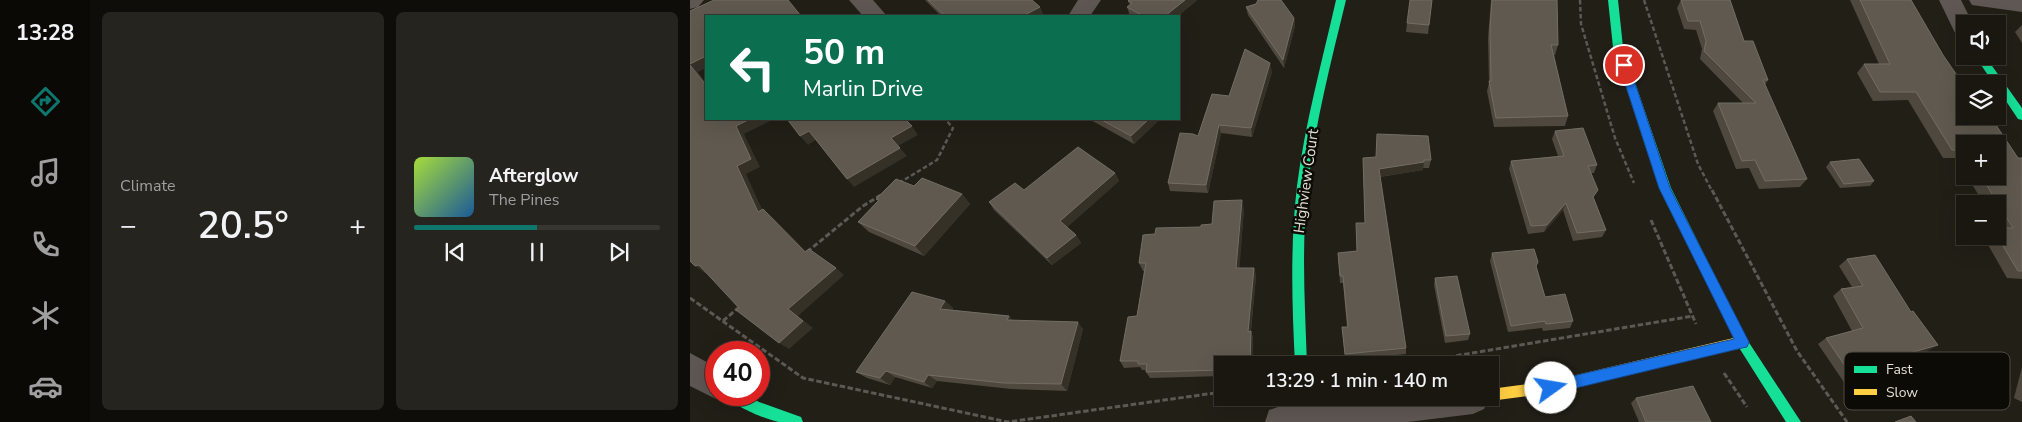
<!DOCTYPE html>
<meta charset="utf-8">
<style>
body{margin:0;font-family:"Nunito Sans",sans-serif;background:#26241e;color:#f1f3f6;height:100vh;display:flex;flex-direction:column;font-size:19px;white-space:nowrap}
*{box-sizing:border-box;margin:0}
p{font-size:16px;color:#9f9f9f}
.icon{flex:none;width:28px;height:28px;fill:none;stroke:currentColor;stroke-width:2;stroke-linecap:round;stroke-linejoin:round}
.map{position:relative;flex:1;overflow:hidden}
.drawer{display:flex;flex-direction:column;gap:12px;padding:12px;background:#0e0d09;width:600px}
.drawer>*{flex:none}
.top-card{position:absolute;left:15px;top:15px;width:475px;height:105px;border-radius:0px;box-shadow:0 5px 20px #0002,0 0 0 1px #373630;background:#0b6e4f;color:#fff;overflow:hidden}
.buttons{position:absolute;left:1266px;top:15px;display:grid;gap:10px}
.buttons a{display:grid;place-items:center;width:50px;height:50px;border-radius:0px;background:#191710;box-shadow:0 5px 20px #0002,0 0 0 1px #373630;font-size:25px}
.speed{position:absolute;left:15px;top:341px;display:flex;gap:10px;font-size:25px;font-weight:700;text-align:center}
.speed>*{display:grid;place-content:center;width:65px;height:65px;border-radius:50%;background:#191710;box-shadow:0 5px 20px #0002,0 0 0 1px #373630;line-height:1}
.speed .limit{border:8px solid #d22;background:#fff;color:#111}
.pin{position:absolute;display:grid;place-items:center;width:42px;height:42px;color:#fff;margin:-21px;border:2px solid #fff;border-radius:50%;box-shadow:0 1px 5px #0007}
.me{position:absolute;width:55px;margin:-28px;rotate:77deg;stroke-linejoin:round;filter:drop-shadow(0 0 4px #0008)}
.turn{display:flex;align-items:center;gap:18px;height:105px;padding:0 15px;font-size:22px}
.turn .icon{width:65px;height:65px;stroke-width:2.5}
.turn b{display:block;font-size:35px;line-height:42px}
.big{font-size:38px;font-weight:600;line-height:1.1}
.drawer .tile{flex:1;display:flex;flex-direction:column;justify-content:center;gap:8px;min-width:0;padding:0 18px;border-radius:8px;background:#26241e}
.song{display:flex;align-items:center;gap:15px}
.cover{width:60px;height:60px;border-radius:8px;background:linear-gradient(135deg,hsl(80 70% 55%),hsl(210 70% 35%))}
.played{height:5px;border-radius:2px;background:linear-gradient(90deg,#0f766e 50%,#373630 50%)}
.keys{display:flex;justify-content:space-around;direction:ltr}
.heat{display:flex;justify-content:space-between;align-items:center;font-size:28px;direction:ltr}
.drawer .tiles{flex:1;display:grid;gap:12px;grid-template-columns:repeat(2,1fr)}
.trip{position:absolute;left:524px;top:356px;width:285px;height:50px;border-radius:0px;background:#191710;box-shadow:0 5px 20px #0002,0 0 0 1px #373630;font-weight:600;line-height:50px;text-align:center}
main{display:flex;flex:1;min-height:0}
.menu{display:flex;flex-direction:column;width:90px;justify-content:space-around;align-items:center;background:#0a0906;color:#9f9f9f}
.menu .icon{width:35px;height:35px}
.menu .selected{color:#0f766e}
.menu b{font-size:22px;color:#f1f3f6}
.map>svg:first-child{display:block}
</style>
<main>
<nav class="menu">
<b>13:28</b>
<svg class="icon selected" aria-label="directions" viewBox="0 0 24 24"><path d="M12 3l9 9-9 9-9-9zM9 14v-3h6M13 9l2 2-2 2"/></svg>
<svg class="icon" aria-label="music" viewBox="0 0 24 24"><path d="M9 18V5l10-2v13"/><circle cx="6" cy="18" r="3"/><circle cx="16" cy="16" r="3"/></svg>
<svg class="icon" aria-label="phone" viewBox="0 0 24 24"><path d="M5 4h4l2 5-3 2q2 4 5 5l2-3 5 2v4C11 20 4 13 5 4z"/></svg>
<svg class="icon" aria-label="climate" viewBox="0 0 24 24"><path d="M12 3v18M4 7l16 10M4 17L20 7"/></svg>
<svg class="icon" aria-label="car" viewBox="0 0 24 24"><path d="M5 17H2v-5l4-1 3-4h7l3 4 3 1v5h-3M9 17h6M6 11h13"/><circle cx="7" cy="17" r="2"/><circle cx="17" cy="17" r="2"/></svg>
</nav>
<section class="drawer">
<div class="tiles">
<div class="tile"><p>Climate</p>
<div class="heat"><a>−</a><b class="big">20.5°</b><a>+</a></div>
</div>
<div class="tile">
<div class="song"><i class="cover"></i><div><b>Afterglow</b><p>The Pines</p></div></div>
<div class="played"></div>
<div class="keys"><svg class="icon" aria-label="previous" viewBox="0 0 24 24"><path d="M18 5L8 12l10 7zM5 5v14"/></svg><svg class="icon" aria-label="pause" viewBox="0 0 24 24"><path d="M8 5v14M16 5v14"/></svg><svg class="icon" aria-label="next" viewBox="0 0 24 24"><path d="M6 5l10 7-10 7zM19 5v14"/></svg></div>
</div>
</div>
</section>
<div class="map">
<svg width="1332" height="422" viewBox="0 0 1332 422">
<rect width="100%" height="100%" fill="#211f16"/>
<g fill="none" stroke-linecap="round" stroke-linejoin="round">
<g stroke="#5c5852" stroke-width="2.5" stroke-dasharray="4.5 2.5" stroke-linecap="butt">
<path d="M890,0L891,24L925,138L944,183"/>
<path d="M954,0L1008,164L1022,191"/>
<path d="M209,183L247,160L263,128L255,119"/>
</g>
<g stroke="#5c5852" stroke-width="3" stroke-dasharray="5.5 2.5" stroke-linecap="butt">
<path d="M1022,190L1107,351L1157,422"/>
<path d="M961,220L1006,324"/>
<path d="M117,252L173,206L191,195"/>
<path d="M0,298L113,378L318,422L532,392"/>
<path d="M33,321L48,308"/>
<path d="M711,365L1003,316"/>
<path d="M1034,373L1057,407"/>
</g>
<g fill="#5e5753" fill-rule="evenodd">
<path d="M0,0H14L8,7L0,9Z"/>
<path d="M159,0H183L197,16H173Z"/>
<path d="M388,0H411L400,16H378Z"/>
<path d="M1249,0H1271L1283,24H1275V39L1267,37Z"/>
<path d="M1279,0H1332V12L1282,5Z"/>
<path d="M0,353L26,367V395H37L26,399L0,386Z"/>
<path d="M659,398H799L794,409L783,414L718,422H575L579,410L591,406Z"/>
</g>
<g fill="#16e098" fill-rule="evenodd">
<path d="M646,0H656C641,62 625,123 618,186C611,246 615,305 617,365H605C602,305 600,246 607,186C615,123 632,62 646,0Z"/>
<path d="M918,0H928L933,47L981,188L1056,338L1111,422H1096L1048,346L969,188L923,47Z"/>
<path d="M1285,56H1295L1332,108V120L1328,119L1308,89V84H1304Z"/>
<path d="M37,395H57L69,402L111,417L113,422C105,422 96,422 89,422C77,420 42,406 37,395Z"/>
</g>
<path fill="#ffcf43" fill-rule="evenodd" d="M1052,336L1056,338L1058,342L1056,346L1052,348L861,393L800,401L794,398H800V389L861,381Z"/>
</g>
<g fill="#4f483e">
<path d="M235,0H342L350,7L353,15L352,16H251Z"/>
<path d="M507,0L488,16H440L437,7L440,5L438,1Z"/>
<path d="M742,0L738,34L716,32L717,23Z"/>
<path d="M801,0H867L868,45L865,55H864L878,116L875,126L804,127L797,91L799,83L798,38Z"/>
<path d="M991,0H1040L1054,41L1078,80L1075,85L1117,179L1110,187L1069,189L1059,168L1046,169L1023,111L1028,103H1053L1010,59L1012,49L1006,30L994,29L987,8Z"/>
<path d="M1160,0H1221L1275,116L1328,158H1332V279L1317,278L1293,236H1308V204H1294L1277,176H1308L1275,144V173L1266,158H1253L1218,100L1183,101L1167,73L1174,64H1189Z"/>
<path d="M556,7L604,18L605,26L594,68L558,15Z"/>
<path d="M1332,25V43L1325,32Z"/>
<path d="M582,72L562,137L531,133L518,193L480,191L478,183L508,136L539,96Z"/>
<path d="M399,119H467L468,121L444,144Z"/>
<path d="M865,131L907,165L904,173H901L904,198L916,230L912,237L883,241L873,210L854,232L838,234L819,169L821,161L868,156L862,139Z"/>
<path d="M673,158L741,160L739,168H733V170L690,177L716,348V354L655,360L652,327H657L653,283H650L648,253L667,251L675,223Z"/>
<path d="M1140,162L1184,181L1180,186L1150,188L1136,167Z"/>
<path d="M425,173L429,181L377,227L386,235L391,243L362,265L304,210L299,202L334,190Z"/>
<path d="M224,186L272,194L280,204L234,256L179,232L168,222L188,201L186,199Z"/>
<path d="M554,209L549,268H564L566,276L561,331L563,338L562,365H532V376L460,378L456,372V370H452L450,367L434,368L430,361L447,316L454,271H453L449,263L465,234L511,227L522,224Z"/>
<path d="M802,253L846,267L855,297L883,321L880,328L853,331L852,328L818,332L800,261Z"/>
<path d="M1157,259L1238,351L1190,364L1194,388L1164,397L1128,344L1136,338L1162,331L1143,296L1151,289L1162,287L1149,266Z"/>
<path d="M745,278L780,334L778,340L755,343L744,285Z"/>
<path d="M255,301L263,308L262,310L319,316L322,320L393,329L377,391L321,389L247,381L242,388L205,377L200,385L177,378L166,372Z"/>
<path d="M1332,367V402L1324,398Z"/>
<path d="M946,398L1021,422H949L941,403Z"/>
</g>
<g fill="#363127">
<path d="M495,0H507L488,16H475Z"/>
<path d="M350,7L353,15L352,16H333Z"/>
<path d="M604,18L605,26L594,68L593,60Z"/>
<path d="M16,56V68L8,72L16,83V85L0,65V64Z"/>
<path d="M580,63L582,72L562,137L561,128Z"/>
<path d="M60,119H84L54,134L70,167L56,174L77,220L68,212L47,166L46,126Z"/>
<path d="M459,119H467L468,121L444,144L441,136Z"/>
<path d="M529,125L531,133L518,193L516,185Z"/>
<path d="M222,126L228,135L208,146L201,138Z"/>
<path d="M119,131L127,139L118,145L110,136Z"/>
<path d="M210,148L217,156L164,187L157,179Z"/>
<path d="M734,162L733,170L689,177V169Z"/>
<path d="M425,173L429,181L375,229L370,221Z"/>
<path d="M272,194L280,204L234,256L225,246Z"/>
<path d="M552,200L554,209L549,276L546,268Z"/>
<path d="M876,203L873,210L854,232L857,225Z"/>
<path d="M73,209L82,217L124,259L115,252Z"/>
<path d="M386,235L391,243L362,265L357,258Z"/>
<path d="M9,265L19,272L15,273L5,266Z"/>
<path d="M146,268L154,275L108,316L123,328L99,349L89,343L98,309Z"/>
<path d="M564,268L566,276L560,339L558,332Z"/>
<path d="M255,301L263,308L258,317L250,309Z"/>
<path d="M319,316L325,323L317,320Z"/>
<path d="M388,322L393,329L377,391L371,384Z"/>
<path d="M561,331L563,338L562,365H560Z"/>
<path d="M1248,345L1238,351L1179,368L1188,362Z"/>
<path d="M196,371L205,377L200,385L190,378Z"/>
<path d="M238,375L247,381L242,388L234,382Z"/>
<path d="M1203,382L1194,388L1164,397L1173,392Z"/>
</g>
<g fill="#5f594f" stroke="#736e64">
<path d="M24,0H98L111,16H16V56L0,64V11Z"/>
<path d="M238,0H342L350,7L333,16H255Z"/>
<path d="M439,0H495L475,16H453L437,7L442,3L438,1Z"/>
<path d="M568,0H591L604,18L593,60L556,7L566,4Z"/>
<path d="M720,0H742L739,25L717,23Z"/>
<path d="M802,0H867L868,45H861L878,116L806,118L799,81H801L800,28Z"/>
<path d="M991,0H1040L1054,41H1063L1078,80H1073L1117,179L1075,181L1065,160L1052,161L1028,103H1066L1014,51L1016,41L1010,21H998Z"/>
<path d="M1170,0H1221L1253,55L1275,87V116H1300L1328,158H1332V271H1328L1307,236L1308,228H1323L1291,176H1308V144H1275V150H1262L1226,92H1190L1174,64H1200Z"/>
<path d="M555,49L580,63L561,128L529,125L516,185L478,183L490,133L503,134L508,136L522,94L539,96Z"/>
<path d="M0,65L16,85V119H60L46,126L61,159L47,166L68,212L73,209L115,252L119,249L146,268L98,309L113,321L89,343L46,310L49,308L9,265L5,266L0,261Z"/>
<path d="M97,119H215L222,126L201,138L210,148L157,179L119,131L110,136Z"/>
<path d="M410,119H459L441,136Z"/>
<path d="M893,128L907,165L898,166L908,190L903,197L916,230L887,233L876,203L857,225L841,226L821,161L874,156L865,131Z"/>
<path d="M687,134L738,136L741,160H734V162L689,169L716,348L655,354L652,327H658L653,276H650L648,253L667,251L666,223H675L673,158L686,157Z"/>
<path d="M388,147L425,173L370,221L386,235L357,258L299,202L325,183L334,190Z"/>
<path d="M1169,159L1184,181L1154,184L1140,162Z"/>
<path d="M232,178L272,194L225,246L168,222L189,200L186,199L206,179L224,186Z"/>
<path d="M552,200L546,268H564L558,332L561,331L560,364L532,365V370L456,372L457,364H448V361H430L438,317L447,316L456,263H449L453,235L465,234L466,228L511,227V225L522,224L524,201Z"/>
<path d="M844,249L848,262L846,266L855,297L875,294L883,321L856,324L855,321L821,326L802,253Z"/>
<path d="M1185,255L1221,312L1223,311L1248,345L1188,362L1203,382L1173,392L1136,338L1173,328L1151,289L1173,286L1157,259Z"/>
<path d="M767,276L780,334L756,336L745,278Z"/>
<path d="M222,292L255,301L250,309L319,316L317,320L388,322L371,384L314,383L238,375L234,382L196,371L190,378L166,372Z"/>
<path d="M1003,386L1021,422H956L946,398Z"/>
<path d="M1221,416L1226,422H1205Z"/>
</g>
<path fill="#1a73e8" stroke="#114b97" d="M934,61L939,65L980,188L1059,342L1057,347L1052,348L861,394L857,392L855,388L857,383L861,381L1044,339L969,188L929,65Z"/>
<g text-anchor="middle" stroke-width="5" stroke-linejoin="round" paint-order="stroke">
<g font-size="15" fill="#e2e0d6" stroke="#0d0b05">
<text transform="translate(616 181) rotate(-82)" y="5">Highview Court</text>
</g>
</g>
<rect x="1154" y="352" width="166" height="58" rx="8" fill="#0d0b05" stroke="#4d4b44" stroke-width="1"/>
<rect x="1164" y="366" width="23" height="7" fill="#16e098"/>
<rect x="1164" y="389" width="23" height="6" fill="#ffcf43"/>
<g font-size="14" fill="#e2e0d6">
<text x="1196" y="374">Fast</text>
<text x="1196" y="397">Slow</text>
</g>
</svg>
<div class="buttons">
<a><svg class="icon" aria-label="sound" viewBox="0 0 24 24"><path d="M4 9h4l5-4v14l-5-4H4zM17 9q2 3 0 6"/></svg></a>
<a><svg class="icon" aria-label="layers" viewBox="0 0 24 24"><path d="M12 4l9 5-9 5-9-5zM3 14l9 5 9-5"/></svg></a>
<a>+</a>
<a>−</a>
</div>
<div class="speed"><div class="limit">40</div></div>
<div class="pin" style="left:934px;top:65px;background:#d93025"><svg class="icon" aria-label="arrive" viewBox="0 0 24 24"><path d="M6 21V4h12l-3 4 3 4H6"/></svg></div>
<svg class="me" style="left:861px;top:388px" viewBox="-20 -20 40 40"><circle r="19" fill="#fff"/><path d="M0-13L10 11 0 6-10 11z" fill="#1a73e8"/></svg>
<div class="trip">13:29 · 1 min · 140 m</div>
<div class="top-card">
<div class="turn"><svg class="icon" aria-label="left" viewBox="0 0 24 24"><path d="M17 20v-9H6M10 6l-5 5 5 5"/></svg><div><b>50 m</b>Marlin Drive</div></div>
</div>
</div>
</main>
